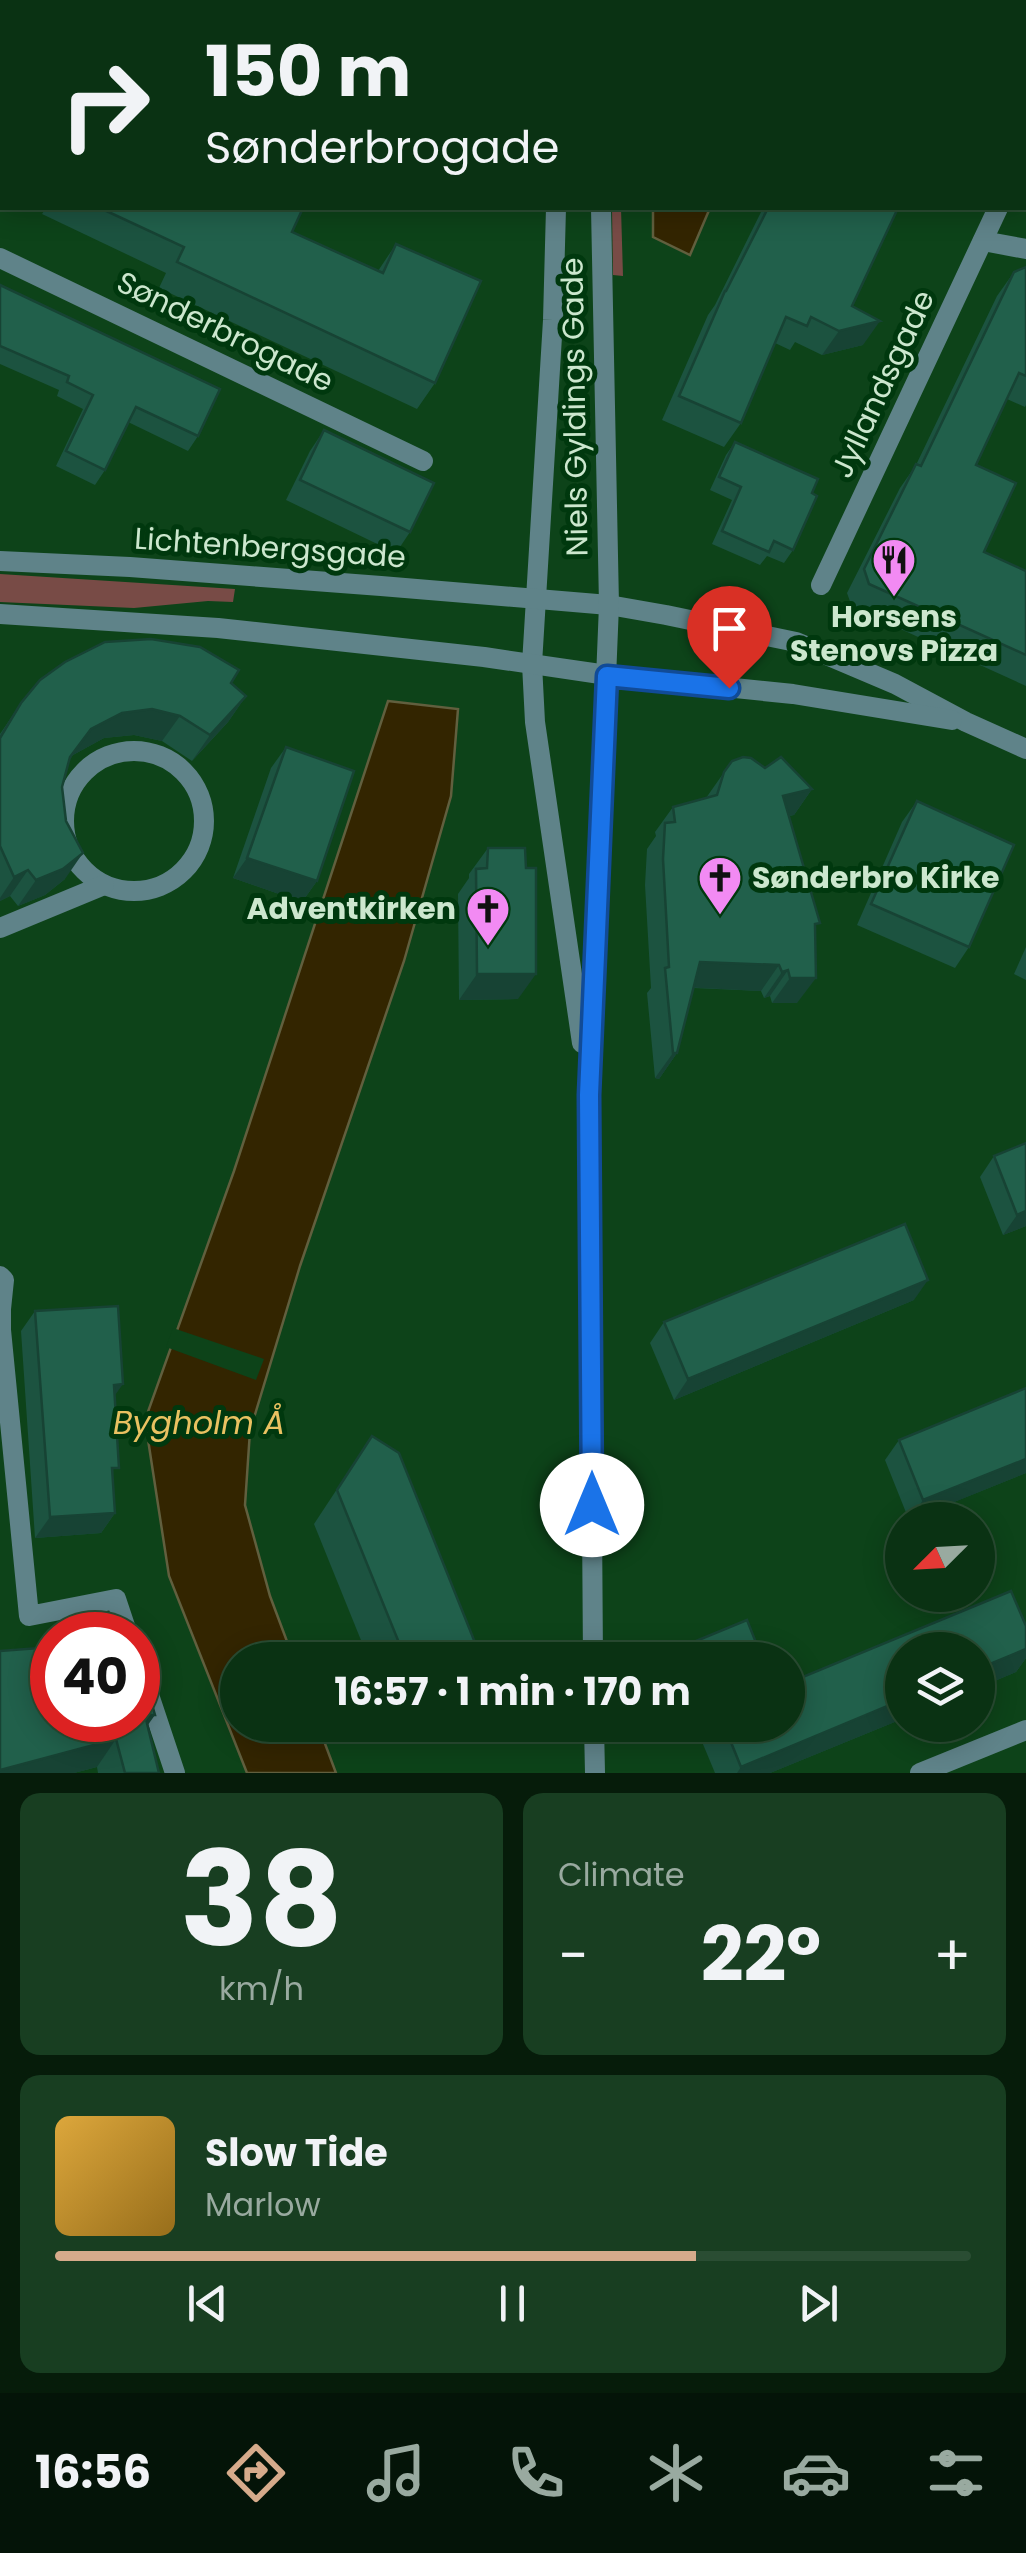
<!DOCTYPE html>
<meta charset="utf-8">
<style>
body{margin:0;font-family:Poppins,sans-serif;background:#183e21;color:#f1f3f6;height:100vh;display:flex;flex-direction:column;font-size:38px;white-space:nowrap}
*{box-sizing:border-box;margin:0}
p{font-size:32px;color:#99aaa0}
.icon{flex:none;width:55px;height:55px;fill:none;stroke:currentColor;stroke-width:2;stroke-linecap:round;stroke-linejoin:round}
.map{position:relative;height:1773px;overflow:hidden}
.details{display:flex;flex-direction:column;gap:20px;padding:20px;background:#061c0a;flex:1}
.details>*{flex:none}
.top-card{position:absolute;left:0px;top:0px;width:1028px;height:210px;box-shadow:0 5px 25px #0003,0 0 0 2px #2a4d33;background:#0a3213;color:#f1f3f6;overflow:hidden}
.needle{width:65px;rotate:246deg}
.buttons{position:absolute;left:885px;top:1502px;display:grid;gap:20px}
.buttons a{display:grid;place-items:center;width:110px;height:110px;border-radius:50%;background:#0a3213;box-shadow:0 5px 25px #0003,0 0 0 2px #2a4d33;font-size:50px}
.speed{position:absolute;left:30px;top:1612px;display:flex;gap:20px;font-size:50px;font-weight:700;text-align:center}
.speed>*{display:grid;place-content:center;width:130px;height:130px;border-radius:50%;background:#0a3213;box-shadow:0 5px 25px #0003,0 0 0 2px #2a4d33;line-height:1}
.speed .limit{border:15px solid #d22;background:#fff;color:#111}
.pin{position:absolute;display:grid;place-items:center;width:85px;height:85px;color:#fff;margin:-102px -42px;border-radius:50% 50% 50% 0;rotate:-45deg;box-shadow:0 0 10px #0007}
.pin .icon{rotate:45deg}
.me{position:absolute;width:110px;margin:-55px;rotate:0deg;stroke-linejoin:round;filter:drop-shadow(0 0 8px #0008)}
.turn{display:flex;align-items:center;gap:35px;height:210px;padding:0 40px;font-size:45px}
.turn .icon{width:130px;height:130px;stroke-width:2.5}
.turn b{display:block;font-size:70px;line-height:85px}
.big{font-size:75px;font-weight:700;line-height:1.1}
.details .card{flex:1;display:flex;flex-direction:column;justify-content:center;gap:15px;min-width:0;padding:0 35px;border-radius:20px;background:#183e21}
.details .dial{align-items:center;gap:0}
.dial b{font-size:130px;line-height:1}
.song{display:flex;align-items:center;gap:30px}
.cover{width:120px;height:120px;border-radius:15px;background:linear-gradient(135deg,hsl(40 70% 55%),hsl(40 70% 35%))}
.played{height:10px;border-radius:5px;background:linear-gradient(90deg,#d6ab8b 70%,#2a4d33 70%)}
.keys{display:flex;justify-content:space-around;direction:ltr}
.heat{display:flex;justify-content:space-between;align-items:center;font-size:55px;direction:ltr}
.details .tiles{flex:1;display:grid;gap:20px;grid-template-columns:1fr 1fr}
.card:last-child{grid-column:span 2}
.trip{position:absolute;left:220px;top:1642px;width:585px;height:100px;border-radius:50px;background:#0a3213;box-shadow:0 5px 25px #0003,0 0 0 2px #2a4d33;font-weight:700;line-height:100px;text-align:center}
.tabs{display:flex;height:160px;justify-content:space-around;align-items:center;background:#041408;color:#99aaa0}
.tabs .icon{width:70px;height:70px}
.tabs .on{color:#d6ab8b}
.tabs b{font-size:45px;color:#f1f3f6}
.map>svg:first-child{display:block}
</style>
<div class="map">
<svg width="1026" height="1773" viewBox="0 0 1026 1773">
<rect width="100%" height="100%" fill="#0d4319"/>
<g fill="#784b46">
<path d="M612,208H621L623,276L613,275Z"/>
<path d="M0,574L235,589L233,602L208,601L134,608L0,602Z"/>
</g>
<g fill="#332500" stroke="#615f3e" stroke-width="2.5">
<path d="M653,208H710L690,255L653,237Z"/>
<path d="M388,701L458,709L451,796L404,961L300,1266L250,1431L245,1505L270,1596L294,1660H238V1725H318L336,1773H247L169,1576L145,1420L234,1171Z"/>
</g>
<path fill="#0d4319" d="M173,1328L264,1359L256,1380L166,1347Z"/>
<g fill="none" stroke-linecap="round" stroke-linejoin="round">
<g stroke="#5f8389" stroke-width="20">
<path d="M82,2L83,0"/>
<path d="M1025,146L1026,143"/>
<path d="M0,175L2,170"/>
<path d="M983,241L1026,249"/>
<path d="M0,258L423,461"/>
<path d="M821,585L998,208"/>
<circle cx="134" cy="821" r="70"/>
<path d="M0,928L104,885"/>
<path d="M0,1276L4,1280L1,1309V1330L29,1616L116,1599L128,1635"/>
<path d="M138,1662L175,1773"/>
</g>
<g stroke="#5f8389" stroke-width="20">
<path d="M526,0V2"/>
<path d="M569,0L570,2"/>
<path d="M556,208L553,320L532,664L535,722L582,1043"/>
<path d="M0,561L130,567L381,586L609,605L666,615L796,642L895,684L966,722L1026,749"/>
<path d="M0,614L218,628L484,657L607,675L793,694L952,720"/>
<path d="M593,1660L589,1095L609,605L601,208"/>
<path d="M594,1725L595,1773"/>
<path d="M920,1773L1026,1730"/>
</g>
</g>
<g fill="#1c5340">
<path d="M46,208H303L292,232L378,271L396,244L435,383L417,409L159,288L166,273L42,214Z"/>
<path d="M763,208H898L852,306L863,345L822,355L795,342L790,350L775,343L741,423L724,447L662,420L708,315L715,305Z"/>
<path d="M1026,267V405L1025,407L1007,399L976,465L984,552L1026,597V686L852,607L847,593L900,488L916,465L997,296L1014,272Z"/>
<path d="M0,285L198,436L188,451L128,422L105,470L95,485L56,466L83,409L57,396L59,390L0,364Z"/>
<path d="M324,430L410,532L396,553L286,500L310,451Z"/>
<path d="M735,442L812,493L793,550L784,563L767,556L760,565L712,544L732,500L710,490L726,455Z"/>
<path d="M231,683L246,696L228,722L192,761L162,741L134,735L104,738L73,755L69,761L62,787L65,879L45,895L18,906L10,896L0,901V734L21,703Z"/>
<path d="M286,747L317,881L302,902L233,878L271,768Z"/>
<path d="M732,761L765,768L812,789L794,815L789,816L815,929L797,1003H772L770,996L764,998L761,991L694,988L677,1053L659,1079L655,1078L647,993L651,988L645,885L647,849L656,836L655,832L673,807L706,798Z"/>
<path d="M917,801L969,947L955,968L857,925L902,822Z"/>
<path d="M488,848L518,999L459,1000L458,894L469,878V874Z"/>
<path d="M1026,947V980L1014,974Z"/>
<path d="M994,1156L1026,1226L1003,1235L980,1177Z"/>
<path d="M914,1300L674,1400L650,1343L664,1322Z"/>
<path d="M35,1311L115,1395L113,1477L115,1513L101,1533L35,1538L21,1331Z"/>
<path d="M1026,1388V1473L909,1520L885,1460L899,1440Z"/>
<path d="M372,1436L482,1660H369L314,1524Z"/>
<path d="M1011,1591L1026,1626V1658L1016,1672L978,1688V1650H902V1719L770,1773H715L695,1725H788V1683Z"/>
<path d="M147,1725L159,1773H98L97,1767L74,1773H0Z"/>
<path d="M412,1725H441L432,1737Z"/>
</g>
<g fill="#174334">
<path d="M880,321L863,345L822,355L839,331Z"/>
<path d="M246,696L228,722L192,761L210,735Z"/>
<path d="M152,709L180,716L162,741L134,735L104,738L73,755L52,783L91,729L122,713Z"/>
<path d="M812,789L794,815L764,821L783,796Z"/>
<path d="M83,853L65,879L45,895L18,906L36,880Z"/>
<path d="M247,858L317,881L302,902L233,878Z"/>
<path d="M28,870L10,896L0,901V898L14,877Z"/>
<path d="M700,962L779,965L761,991L682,987Z"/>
<path d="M788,970L770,996L764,998L782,972Z"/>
<path d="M477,974H536L518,999L459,1000Z"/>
<path d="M790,978H816L797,1003H772Z"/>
<path d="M673,1053H677L659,1079L655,1078Z"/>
<path d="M1026,1211V1226L1003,1235L1017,1215Z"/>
<path d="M928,1280L914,1300L674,1400L688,1379Z"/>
<path d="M123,1384L108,1405L114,1385Z"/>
<path d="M1026,1459V1473L910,1520L923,1500Z"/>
<path d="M115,1513L101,1533L35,1538L50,1517Z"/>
<path d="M1026,1649V1658L1016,1672L978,1688V1669Z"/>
<path d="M902,1700V1719L770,1773H737L741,1767Z"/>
<path d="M145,1715H155L135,1743Z"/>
<path d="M116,1739L97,1767L74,1773H0V1770Z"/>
</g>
<g fill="#21604b" stroke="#174334" stroke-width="2.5">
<path d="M0,0H65L64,2H2V128L0,133Z"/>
<path d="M152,0H394L393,2H151Z"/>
<path d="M1004,0H1026L1025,83V2H1002Z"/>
<path d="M100,208H303L292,232L383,273L396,244L481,281L435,383L177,262L184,247Z"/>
<path d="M768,208H898L852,306L880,321L839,331L811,317L807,326L786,317L741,423L679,396L725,291H726Z"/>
<path d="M1026,267V376L1019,373L976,465L1016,483L984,552L1026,571V655L869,584L864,569L916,464L921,466L1014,272Z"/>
<path d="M0,285L220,389L198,436L136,407L105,470L66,451L93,395L67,382L69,376L0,346Z"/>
<path d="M324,430L434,483L410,532L300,480Z"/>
<path d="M735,442L818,479L812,493L817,496L793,550L774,541L769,552L722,531L741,487L719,477Z"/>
<path d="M151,639L200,647L239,670L231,683L246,696L210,735L180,716L152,709L122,713L91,729L70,757L62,787L66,821L83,853L63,869L36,880L28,870L14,877L0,846V738L21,703L40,680L65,662L105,642Z"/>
<path d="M286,747L354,771L317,881L247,858Z"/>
<path d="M743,757L751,758L765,768L781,757L812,789L783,796L820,923L815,924L816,978H790L788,970L782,972L779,965L700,962L677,1053H673L665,968L669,967L663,859L665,823L675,822L673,807L717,795L724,772L732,761Z"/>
<path d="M917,801L1014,845L969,947L871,904Z"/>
<path d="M488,848H525L526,868H536V974H477L476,869L487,868Z"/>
<path d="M1026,1143V1211L1017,1215L994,1156Z"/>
<path d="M905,1224L928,1280L688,1379L664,1322Z"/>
<path d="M118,1306L123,1384L114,1385L119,1468H112L115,1513L50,1517L35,1311Z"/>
<path d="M1026,1388V1459L923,1500L899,1440Z"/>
<path d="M372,1436L399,1453L482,1660H406L337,1490Z"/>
<path d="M1011,1591L1026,1626V1649L978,1669V1650H902V1700L741,1767L724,1725H788V1683Z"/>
<path d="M747,1620L763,1660H670L667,1653Z"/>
<path d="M52,1647V1720H138V1656L155,1715H145L159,1773H125L116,1739L0,1770V1651Z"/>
</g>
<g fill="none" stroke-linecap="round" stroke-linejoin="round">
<defs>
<path id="route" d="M592,1505L589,1095L607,676L729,688"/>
</defs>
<use href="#route" stroke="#114b97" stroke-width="25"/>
<use href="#route" stroke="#1a73e8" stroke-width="18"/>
</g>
<defs>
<symbol id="restaurant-pin" viewBox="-11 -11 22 30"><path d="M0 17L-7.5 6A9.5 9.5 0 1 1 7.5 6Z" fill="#f28af3" stroke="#00380e"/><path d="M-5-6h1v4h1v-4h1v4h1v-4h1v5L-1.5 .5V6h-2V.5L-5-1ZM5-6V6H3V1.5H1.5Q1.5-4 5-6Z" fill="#111"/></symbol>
<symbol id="church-pin" viewBox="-11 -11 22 30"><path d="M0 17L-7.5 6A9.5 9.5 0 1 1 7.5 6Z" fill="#f28af3" stroke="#00380e"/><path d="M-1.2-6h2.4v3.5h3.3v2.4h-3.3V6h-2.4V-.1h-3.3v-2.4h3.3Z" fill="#111"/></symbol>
</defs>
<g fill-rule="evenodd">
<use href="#restaurant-pin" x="869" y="535" width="50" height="68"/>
<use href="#church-pin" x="695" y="853" width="50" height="68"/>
<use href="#church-pin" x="463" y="884" width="50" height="68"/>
</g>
<g text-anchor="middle" stroke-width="10" stroke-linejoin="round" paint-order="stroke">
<g font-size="30" fill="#cce7ce" stroke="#00380e">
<text transform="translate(225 332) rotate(26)" y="10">Sønderbrogade</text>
<text transform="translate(883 384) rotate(-65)" y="10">Jyllandsgade</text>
<text transform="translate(575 407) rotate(-91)" y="10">Niels Gyldings Gade</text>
<text transform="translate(270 548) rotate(4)" y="10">Lichtenbergsgade</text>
</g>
<g font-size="30" font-weight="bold" fill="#cce7ce" stroke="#00380e">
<text x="894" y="627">Horsens<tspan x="894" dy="34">Stenovs Pizza</tspan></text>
<text x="752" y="888" text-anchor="start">Sønderbro Kirke</text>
<text x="456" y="919" text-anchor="end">Adventkirken</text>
</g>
<g font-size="32" font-style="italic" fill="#e9c161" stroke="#00380e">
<text x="199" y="1434">Bygholm Å</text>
</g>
</g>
</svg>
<div class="buttons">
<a><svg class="needle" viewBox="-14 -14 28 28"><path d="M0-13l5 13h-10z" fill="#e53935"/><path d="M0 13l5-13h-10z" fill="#99aaa0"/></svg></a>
<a><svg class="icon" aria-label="layers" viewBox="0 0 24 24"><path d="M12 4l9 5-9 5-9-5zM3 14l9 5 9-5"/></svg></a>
</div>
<div class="speed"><div class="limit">40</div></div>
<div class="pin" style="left:729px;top:688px;background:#d93025"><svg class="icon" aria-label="arrive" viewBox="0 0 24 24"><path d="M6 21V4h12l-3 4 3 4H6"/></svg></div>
<svg class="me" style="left:592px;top:1505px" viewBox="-20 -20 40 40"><circle r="19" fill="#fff"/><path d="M0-13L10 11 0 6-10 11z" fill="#1a73e8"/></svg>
<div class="trip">16:57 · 1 min · 170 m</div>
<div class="top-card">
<div class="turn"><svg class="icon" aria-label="right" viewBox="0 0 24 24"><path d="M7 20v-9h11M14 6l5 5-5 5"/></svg><div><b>150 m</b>Sønderbrogade</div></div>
</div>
</div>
<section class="details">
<div class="tiles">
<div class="card dial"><b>38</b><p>km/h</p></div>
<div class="card"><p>Climate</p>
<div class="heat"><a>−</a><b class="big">22°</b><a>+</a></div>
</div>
<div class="card">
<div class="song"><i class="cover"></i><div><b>Slow Tide</b><p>Marlow</p></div></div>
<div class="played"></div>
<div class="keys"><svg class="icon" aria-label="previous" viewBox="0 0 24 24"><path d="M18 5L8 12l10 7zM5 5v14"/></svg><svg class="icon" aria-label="pause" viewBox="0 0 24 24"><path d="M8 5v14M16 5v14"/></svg><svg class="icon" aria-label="next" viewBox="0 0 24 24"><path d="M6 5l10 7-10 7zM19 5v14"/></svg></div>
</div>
</div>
</section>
<nav class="tabs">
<b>16:56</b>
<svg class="icon on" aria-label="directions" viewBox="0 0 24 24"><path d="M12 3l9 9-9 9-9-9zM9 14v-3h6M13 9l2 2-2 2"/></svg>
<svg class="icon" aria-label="music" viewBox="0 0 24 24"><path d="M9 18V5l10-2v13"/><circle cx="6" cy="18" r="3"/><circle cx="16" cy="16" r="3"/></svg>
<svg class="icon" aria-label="phone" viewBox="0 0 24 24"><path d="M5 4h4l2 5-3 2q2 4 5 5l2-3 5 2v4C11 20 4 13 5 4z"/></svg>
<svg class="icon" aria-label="climate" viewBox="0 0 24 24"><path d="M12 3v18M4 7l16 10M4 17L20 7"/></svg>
<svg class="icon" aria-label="car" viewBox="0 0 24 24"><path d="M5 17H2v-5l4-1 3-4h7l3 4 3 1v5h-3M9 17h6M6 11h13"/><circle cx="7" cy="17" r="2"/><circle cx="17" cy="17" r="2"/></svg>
<svg class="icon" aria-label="filters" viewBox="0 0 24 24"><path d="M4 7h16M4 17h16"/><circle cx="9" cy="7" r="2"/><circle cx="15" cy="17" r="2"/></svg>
</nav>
